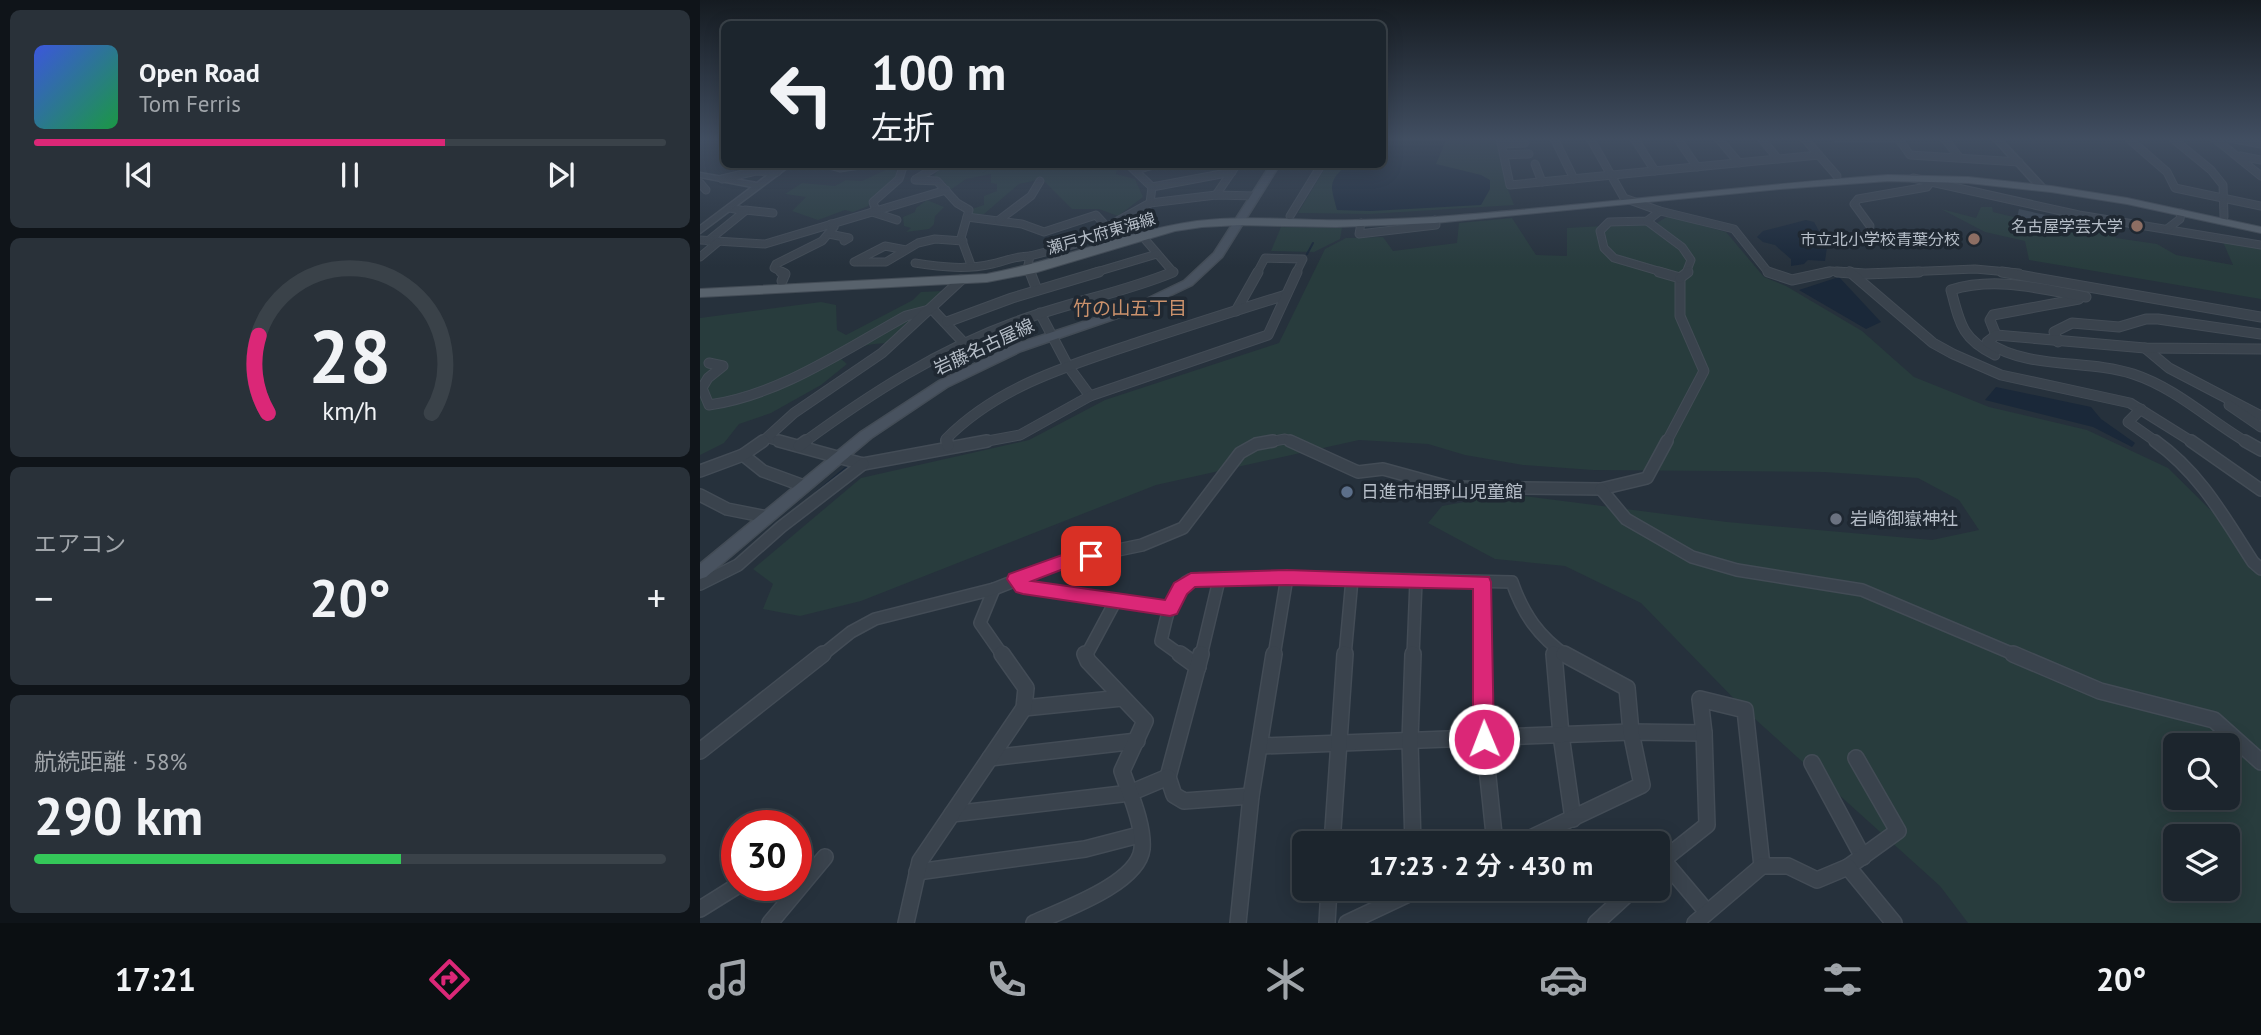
<!DOCTYPE html>
<html lang="ja">
<meta charset="utf-8">
<style>
body{margin:0;font-family:"PT Sans","Noto Sans JP",sans-serif;background:#293139;color:#f1f3f6;height:100vh;display:flex;flex-direction:column;font-size:26px;white-space:nowrap}
*{box-sizing:border-box;margin:0}
p{font-size:23px;color:#a0a5aa}
.icon{flex:none;width:38px;height:38px;fill:none;stroke:currentColor;stroke-width:2;stroke-linecap:round;stroke-linejoin:round}
.map{position:relative;flex:1;overflow:hidden}
.details{display:flex;flex-direction:column;gap:10px;padding:10px;background:#0f1419;width:700px}
.details>*{flex:none}
.banner{position:absolute;left:21px;top:21px;width:665px;height:147px;border-radius:10px;box-shadow:0 4px 18px #0003,0 0 0 2px #3a4249;background:#1c252d;color:#f1f3f6;overflow:hidden}
.tools{position:absolute;left:1463px;top:733px;display:grid;gap:14px}
.tools a{display:grid;place-items:center;width:77px;height:77px;border-radius:10px;background:#1c252d;box-shadow:0 4px 18px #0003,0 0 0 2px #3a4249;font-size:35px}
.speed{position:absolute;left:21px;top:810px;display:flex;gap:14px;font-size:35px;font-weight:700;text-align:center}
.speed>*{display:grid;place-content:center;width:91px;height:91px;border-radius:50%;background:#1c252d;box-shadow:0 4px 18px #0003,0 0 0 2px #3a4249;line-height:1}
.speed .limit{border:10px solid #d22;background:#fff;color:#111}
.pin{position:absolute;display:grid;place-items:center;width:60px;height:60px;color:#fff;margin:-30px;border-radius:14px;box-shadow:0 4px 10px #0006}
.me{position:absolute;width:77px;margin:-38px;rotate:359deg;stroke-linejoin:round;filter:drop-shadow(0 0 5px #0008)}
.turn{display:flex;align-items:center;gap:24px;height:147px;padding:0 35px;font-size:32px}
.turn .icon{width:91px;height:91px;stroke-width:2.5}
.turn b{display:block;font-size:49px;line-height:60px}
.big{font-size:52px;font-weight:600;line-height:1.1}
.details .tile{flex:1;display:flex;flex-direction:column;justify-content:center;gap:10px;min-width:0;padding:0 24px;border-radius:10px;background:#293139}
.details .dial{align-items:center;gap:0}
.dial svg{height:182px;overflow:visible;fill:none;stroke:#3a4249;stroke-width:7;stroke-linecap:round;text-anchor:middle}
.dial text{fill:#f1f3f6;stroke:none}
.song{display:flex;align-items:center;gap:21px}
.cover{width:84px;height:84px;border-radius:10px;background:linear-gradient(135deg,hsl(230 70% 55%),hsl(140 70% 35%))}
.played{height:7px;border-radius:4px;background:linear-gradient(90deg,#db2777 65%,#3a4249 65%)}
.keys{display:flex;justify-content:space-around;direction:ltr}
.heat{display:flex;justify-content:space-between;align-items:center;font-size:38px;direction:ltr}
.charge{height:10px;border-radius:5px;background:linear-gradient(90deg,#34c759 58%,#3a4249 0)}
.trip{position:absolute;left:592px;top:831px;width:378px;height:70px;border-radius:10px;background:#1c252d;box-shadow:0 4px 18px #0003,0 0 0 2px #3a4249;font-weight:600;line-height:70px;text-align:center}
.tabs{display:flex;height:112px;justify-content:space-around;align-items:center;background:#0b0f12;color:#a0a5aa}
.tabs .icon{width:49px;height:49px}
.tabs .selected{color:#db2777}
.tabs b{font-size:32px;color:#f1f3f6}
main{display:flex;flex:1;min-height:0}
.map>svg:first-child{display:block}
</style>
<main>
<section class="details">
<div class="tile">
<div class="song"><i class="cover"></i><div><b>Open Road</b><p>Tom Ferris</p></div></div>
<div class="played"></div>
<div class="keys"><svg class="icon" aria-label="previous" viewBox="0 0 24 24"><path d="M18 5L8 12l10 7zM5 5v14"/></svg><svg class="icon" aria-label="pause" viewBox="0 0 24 24"><path d="M8 5v14M16 5v14"/></svg><svg class="icon" aria-label="next" viewBox="0 0 24 24"><path d="M6 5l10 7-10 7zM19 5v14"/></svg></div>
</div>
<div class="tile dial"><svg viewBox="0 0 100 80">
<path d="M14 69A42 42 0 1 1 86 69"/>
<path d="M14 69A42 42 0 0 1 10 35" stroke="#db2777"/>
<text x="50" y="56" font-size="32" font-weight="700">28</text>
<text x="50" y="72" font-size="11">km/h</text>
</svg></div>
<div class="tile"><p>エアコン</p>
<div class="heat"><a>−</a><b class="big">20°</b><a>+</a></div>
</div>
<div class="tile"><p>航続距離 · 58%</p><b class="big">290 km</b><div class="charge"></div></div>
</section>
<div class="map">
<svg width="1561" height="923" viewBox="0 0 1561 923">
<rect width="100%" height="100%" fill="#26313c"/>
<g fill="#283c3d" fill-rule="evenodd">
<path d="M683,138H798L807,187L814,205L669,214L598,213L627,165L682,164Z"/>
<path d="M244,165H296L282,173L299,165H418L416,174L435,179L443,197L418,216L399,209H372L342,179L319,184L284,214H272V209L284,205V196L297,191V184L291,183V174L266,179L249,191L245,182H240L234,175Z"/>
<path d="M192,167L195,171L199,170L198,175L173,198L168,206L153,212L145,210L118,220L92,211L106,197L85,194L102,183L135,186L146,180L162,181Z"/>
<path d="M227,200L244,207L235,216L234,224L229,229L206,232L211,228L204,226L203,217L215,212L216,208Z"/>
<path d="M1281,207H1292L1293,212L1370,231L1373,224L1411,225L1416,238L1457,244L1476,255L1533,265L1523,242L1561,249V299L1329,260L1325,241L1285,232L1241,209L1276,218Z"/>
<path d="M968,216L1026,232L1064,277L1086,286L1162,331L1214,377L1289,407L1387,430L1468,468L1561,560V923H1268L1240,886L1045,710L941,603L865,566L795,559L728,523L742,506L809,494L1027,522L1232,540L1279,530L1259,500L1218,478L1124,472L893,470L823,465L765,455L728,444L659,440L456,485L161,601L100,616L63,609L73,584L53,569L161,478L329,440L405,400L579,343L625,249L646,238L683,237L693,251L757,243L759,223L812,218L836,255L867,256V228L957,223ZM1475,746H1528V798H1475ZM1475,836H1528V889H1475Z"/>
<path d="M581,227L642,228L640,239L614,252L571,251Z"/>
<path d="M243,291L191,343C172,343 155,346 140,358L147,364L121,385L71,413L39,424L24,443L0,455V318L121,302L136,305L137,330L146,335L213,300L221,292Z"/>
</g>
<g fill="#1a2839">
<path d="M683,138H747L736,164L781,175L790,180V189L781,205L671,211L637,210C631,186 627,182 647,165L682,164Z"/>
<path d="M1106,220L1114,222L1120,233L1116,235L1119,245L1127,247L1125,261L1108,260L1104,264L1091,266V259L1075,245L1063,242L1057,237L1063,231Z"/>
<path d="M1139,277L1181,322L1166,329L1099,290Z"/>
<path d="M1296,387L1391,407L1401,419L1435,443L1432,447L1393,427L1285,400Z"/>
</g>
<g fill="none" stroke-linecap="round" stroke-linejoin="round">
<path stroke="#1a2839" stroke-width="2" d="M607,254L613,243"/>
<path stroke="#1a2839" stroke-width="2.5" d="M117,492L147,467"/>
</g>
<path fill="#394552" d="M1319,209L1373,221L1371,231L1317,218Z"/>
<g fill="none" stroke-linecap="round" stroke-linejoin="round">
<defs>
<g id="minor-far3">
<path d="M800,138L810,185L1119,155"/>
<path d="M854,138L874,179"/>
<path d="M890,138L924,198L960,211L947,221L909,222L900,231L904,248L914,258L965,273"/>
<path d="M934,138L955,171"/>
<path d="M977,138L997,167"/>
<path d="M1018,138L1039,163"/>
<path d="M1061,138L1078,159"/>
<path d="M1104,138L1137,176"/>
<path d="M1137,138H1198L1210,155L1319,162"/>
<path d="M1244,138L1259,157"/>
<path d="M1428,138L1467,172L1475,188L1561,206"/>
<path d="M1472,138L1511,170L1523,185L1524,217"/>
<path d="M1514,138L1561,176"/>
<path d="M1529,138L1561,144"/>
<path d="M801,144L825,143"/>
<path d="M804,155L829,154"/>
<path d="M1540,156L1561,160"/>
<path d="M126,164L140,168L160,165"/>
<path d="M835,164L842,182"/>
<path d="M436,170L457,164"/>
<path d="M1213,178L1379,215L1561,245"/>
<path d="M22,179L56,171L77,172"/>
<path d="M216,179L241,164"/>
<path d="M215,180L237,181L257,203L269,210L261,238L271,265"/>
<path d="M0,183L6,190"/>
<path d="M452,187L532,172"/>
<path d="M516,195L537,164"/>
<path d="M450,203L516,195L556,196"/>
<path d="M45,210L73,213"/>
<path d="M176,211L173,202L199,179L204,164"/>
<path d="M960,211L1034,229L1068,272L1072,273"/>
<path d="M172,212L197,220"/>
<path d="M590,216L622,164"/>
<path d="M267,217L322,224L344,232L396,215L417,238"/>
<path d="M299,220L331,196L340,181"/>
<path d="M947,221L982,247L991,260L986,273"/>
<path d="M661,223L659,234L736,225L735,220"/>
<path d="M1170,226L1154,204L1158,199L1227,187L1230,183"/>
<path d="M1467,229L1480,219L1481,213"/>
<path d="M129,234L149,238L144,241"/>
<path d="M443,237L473,272L469,273"/>
<path d="M0,240L65,244L246,190"/>
<path d="M8,241L45,211L30,208"/>
<path d="M206,250L185,246L154,262H186L218,243L235,239L263,241"/>
<path d="M0,257L18,242"/>
<path d="M215,263C242,267 266,270 292,264C306,261 315,256 330,256"/>
<path d="M1149,271L1152,273"/>
<path d="M84,273L74,268L76,264L122,241L134,227L131,224"/>
<path d="M331,273L328,265L330,256L376,244L450,203L452,187L428,164"/>
<path d="M393,273L457,254"/>
<path d="M557,273L565,258L603,259L596,273"/>
<path d="M1121,273L1131,271L1157,273"/>
<path d="M1180,273L1275,269L1319,273"/>
</g>
<g id="minor-far2">
<path d="M81,272L85,274L82,281"/>
<path d="M330,272L337,290"/>
<path d="M959,272L980,278V316L1004,371L966,443"/>
<path d="M1068,272L1092,280L1129,272"/>
<path d="M1137,272L1165,274L1219,272"/>
<path d="M1150,272L1233,343L1253,354L1301,375L1430,403L1494,443"/>
<path d="M1302,272L1561,317"/>
<path d="M980,278L988,272"/>
<path d="M232,309L264,343"/>
<path d="M536,311L558,272"/>
<path d="M340,313L368,366L390,396"/>
<path d="M247,322L312,298L399,272"/>
<path d="M1296,335L1290,320L1293,315L1379,299"/>
<path d="M1358,342L1354,332L1372,323L1419,327L1446,319H1458L1561,334"/>
<path d="M1445,348L1469,368L1561,416"/>
<path d="M1295,355C1262,339 1260,324 1251,290C1296,276 1341,289 1386,297"/>
<path d="M9,363L23,366L8,378L2,388L9,405C80,395 144,350 206,316L229,310"/>
<path d="M1529,405L1561,427"/>
<path d="M1441,409L1428,422L1458,443"/>
<path d="M68,438L86,443"/>
<path d="M61,443L94,413L182,353L261,280"/>
<path d="M103,443C170,394 238,350 316,322C366,303 426,292 473,272"/>
<path d="M247,443L246,439C298,386 370,365 439,342C488,326 537,310 586,295"/>
<path d="M277,443L320,435L390,396L568,335L597,272"/>
<path d="M563,443L585,439L594,443"/>
<path d="M1548,443C1510,421 1476,388 1433,374C1387,359 1328,370 1287,342L1296,335L1445,348L1561,349"/>
</g>
<g id="minor-far1">
<path d="M79,441L163,464L287,441"/>
<path d="M247,441L248,446"/>
<path d="M590,441L658,472L683,469L749,487L901,489L947,478L967,441"/>
<path d="M1455,441C1500,473 1524,517 1553,562L1561,569"/>
<path d="M1491,441L1561,490"/>
<path d="M1545,441L1561,450"/>
<path d="M99,446L106,441"/>
<path d="M43,455L63,471L104,486"/>
<path d="M0,471L43,455L63,441"/>
<path d="M901,489L926,519L992,557L1037,570L1162,590L1318,656"/>
<path d="M0,495L27,509L67,517"/>
<path d="M316,579L323,587L470,608"/>
<path d="M782,582L783,656"/>
<path d="M0,584L38,565L81,527L163,464"/>
<path d="M294,589L280,623L303,656"/>
<path d="M854,649L855,656"/>
<path d="M121,656L151,632L175,619L294,589L365,561L442,545L483,528L540,453L556,444L573,441"/>
<path d="M386,656L415,602"/>
<path d="M482,656L461,641C466,622 470,589 490,580C499,577 510,580 519,580"/>
<path d="M501,656L519,580L587,577L812,582C823,614 839,637 867,656"/>
<path d="M574,656L587,577"/>
<path d="M645,656L652,579"/>
<path d="M713,656L716,581"/>
</g>
<g id="minor">
<path d="M480,654L498,667"/>
<path d="M783,654L784,739L795,844"/>
<path d="M854,654L861,735L873,819"/>
<path d="M1313,654L1400,691L1514,720L1561,762"/>
<path d="M324,708L422,698"/>
<path d="M561,746L931,732L1004,733"/>
<path d="M0,751L123,654"/>
<path d="M290,758L437,741"/>
<path d="M1112,763L1163,857"/>
<path d="M468,777L501,654"/>
<path d="M252,814L430,793L468,777L474,795L484,801L551,796"/>
<path d="M632,844L645,654"/>
<path d="M713,844L710,741L713,654"/>
<path d="M818,844L942,785L931,732L927,688L864,654"/>
<path d="M963,860L1007,825L1004,733L1000,699L1045,710L1062,866"/>
<path d="M957,866L963,860L1007,912"/>
<path d="M1148,867L1198,831L1156,758"/>
<path d="M217,872L385,849L439,835"/>
<path d="M0,909L37,886"/>
<path d="M70,923L125,857"/>
<path d="M206,923L220,861L324,708L326,688L302,654"/>
<path d="M334,923C362,910 438,884 442,849C444,825 430,794 422,771L445,721L388,661L385,654"/>
<path d="M538,923L551,796L574,654"/>
<path d="M627,923L629,889"/>
<path d="M647,923L719,889"/>
<path d="M896,923L933,889"/>
<path d="M995,923L1062,866H1088L1117,880L1148,867L1194,923"/>
</g>
<g id="tertiary">
<path d="M1292,138H1300L1344,185V189H1338Z"/>
<path d="M82,164H92L0,233V226L52,187L0,177V173L57,183Z"/>
</g>
<path id="secondary" d="M571,164H580L522,257L492,285L440,310L321,351L247,387L171,438L6,577L0,579V564L161,432L239,381L313,345L432,306L484,281L514,253Z"/>
<path id="primary" d="M1188,175L1268,177L1351,186L1427,198L1561,227V233L1427,204L1351,192L1268,183L1188,181L1080,189L735,223L636,227L540,225L502,227L475,231L334,273L287,282L0,297V289L287,274C358,261 426,231 497,221C537,216 578,219 619,220C657,221 696,219 735,217C886,206 1037,186 1188,175Z"/>
</defs>
<use href="#minor-far3" stroke="#434c56" stroke-width="9"/>
<use href="#minor-far2" stroke="#434c56" stroke-width="11"/>
<use href="#minor-far1" stroke="#434c56" stroke-width="14"/>
<use href="#minor" stroke="#434c56" stroke-width="18"/>
<use href="#tertiary" stroke="#434c56" stroke-width="3"/>
<use href="#secondary" stroke="#434c56" stroke-width="3"/>
<use href="#primary" stroke="#434c56" stroke-width="2"/>
<use href="#minor-far3" stroke="#3a434d" stroke-width="7"/>
<use href="#minor-far2" stroke="#3a434d" stroke-width="9"/>
<use href="#minor-far1" stroke="#3a434d" stroke-width="11"/>
<use href="#minor" stroke="#3a434d" stroke-width="15"/>
<use href="#tertiary" fill="#3a434d" fill-rule="evenodd"/>
<use href="#secondary" fill="#48525f" fill-rule="evenodd"/>
<use href="#primary" fill="#58626c" fill-rule="evenodd"/>
</g>
<linearGradient id="sky" x2="0" y2="1"><stop stop-color="#151b21"/><stop offset="0.52" stop-color="#414e61"/><stop offset="1" stop-color="#414e61" stop-opacity="0"/></linearGradient>
<rect width="1561" height="267" fill="url(#sky)"/>
<path fill="#db2777" stroke="#8e194d" stroke-width="2" d="M391,549L397,551L399,556L397,561L366,568L332,581L465,600L474,583L491,573L587,570L789,577L791,582L794,739L791,746L784,749L776,746L773,739V589L587,585L495,587L487,594L477,614L470,616L323,594L316,592L307,579L309,574L365,554Z"/>
<g fill="#8d6e63" stroke="#1f2832" stroke-width="2.5">
<circle cx="1437" cy="226" r="7"/>
<circle cx="1274" cy="239" r="7"/>
</g>
<circle fill="#5c6f8a" stroke="#1f2832" stroke-width="2.5" cx="647" cy="492" r="7"/>
<circle fill="#6b7280" stroke="#1f2832" stroke-width="2.5" cx="1136" cy="519" r="7"/>
<g text-anchor="middle" stroke-width="7" stroke-linejoin="round" paint-order="stroke">
<g font-size="16" fill="#b6bec8" stroke="#1f2832" text-anchor="end">
<text x="1423" y="232">名古屋学芸大学</text>
<text x="1260" y="245">市立北小学校青葉分校</text>
</g>
<g font-size="16" fill="#b6bec8" stroke="#1f2832">
<text transform="translate(401 233) rotate(-16)" y="6">瀬戸大府東海線</text>
</g>
<g font-size="18" fill="#b6bec8" stroke="#1f2832">
<text transform="translate(284 347) rotate(-25)" y="6">岩藤名古屋線</text>
</g>
<g font-size="18" fill="#b6bec8" stroke="#1f2832" text-anchor="start">
<text x="661" y="498">日進市相野山児童館</text>
<text x="1150" y="525">岩崎御嶽神社</text>
</g>
<g font-size="19" fill="#cc926c" stroke="#1f2832">
<text x="430" y="315">竹の山五丁目</text>
</g>
</g>
</svg>
<div class="tools">
<a><svg class="icon" aria-label="search" viewBox="0 0 24 24"><circle cx="10" cy="10" r="6"/><path d="M15 15l6 6"/></svg></a>
<a><svg class="icon" aria-label="layers" viewBox="0 0 24 24"><path d="M12 4l9 5-9 5-9-5zM3 14l9 5 9-5"/></svg></a>
</div>
<div class="speed"><div class="limit">30</div></div>
<div class="pin" style="left:391px;top:556px;background:#d93025"><svg class="icon" aria-label="arrive" viewBox="0 0 24 24"><path d="M6 21V4h12l-3 4 3 4H6"/></svg></div>
<svg class="me" style="left:784px;top:739px" viewBox="-20 -20 40 40"><circle r="17" fill="#db2777" stroke="#fff" stroke-width="3"/><path d="M0-11L8 9 0 5-8 9z" fill="#fff"/></svg>
<div class="trip">17:23 · 2 分 · 430 m</div>
<div class="banner">
<div class="turn"><svg class="icon" aria-label="left" viewBox="0 0 24 24"><path d="M17 20v-9H6M10 6l-5 5 5 5"/></svg><div><b>100 m</b>左折</div></div>
</div>
</div>
</main>
<nav class="tabs">
<b>17:21</b>
<svg class="icon selected" aria-label="directions" viewBox="0 0 24 24"><path d="M12 3l9 9-9 9-9-9zM9 14v-3h6M13 9l2 2-2 2"/></svg>
<svg class="icon" aria-label="music" viewBox="0 0 24 24"><path d="M9 18V5l10-2v13"/><circle cx="6" cy="18" r="3"/><circle cx="16" cy="16" r="3"/></svg>
<svg class="icon" aria-label="phone" viewBox="0 0 24 24"><path d="M5 4h4l2 5-3 2q2 4 5 5l2-3 5 2v4C11 20 4 13 5 4z"/></svg>
<svg class="icon" aria-label="climate" viewBox="0 0 24 24"><path d="M12 3v18M4 7l16 10M4 17L20 7"/></svg>
<svg class="icon" aria-label="car" viewBox="0 0 24 24"><path d="M5 17H2v-5l4-1 3-4h7l3 4 3 1v5h-3M9 17h6M6 11h13"/><circle cx="7" cy="17" r="2"/><circle cx="17" cy="17" r="2"/></svg>
<svg class="icon" aria-label="filters" viewBox="0 0 24 24"><path d="M4 7h16M4 17h16"/><circle cx="9" cy="7" r="2"/><circle cx="15" cy="17" r="2"/></svg>
<b>20°</b>
</nav>
